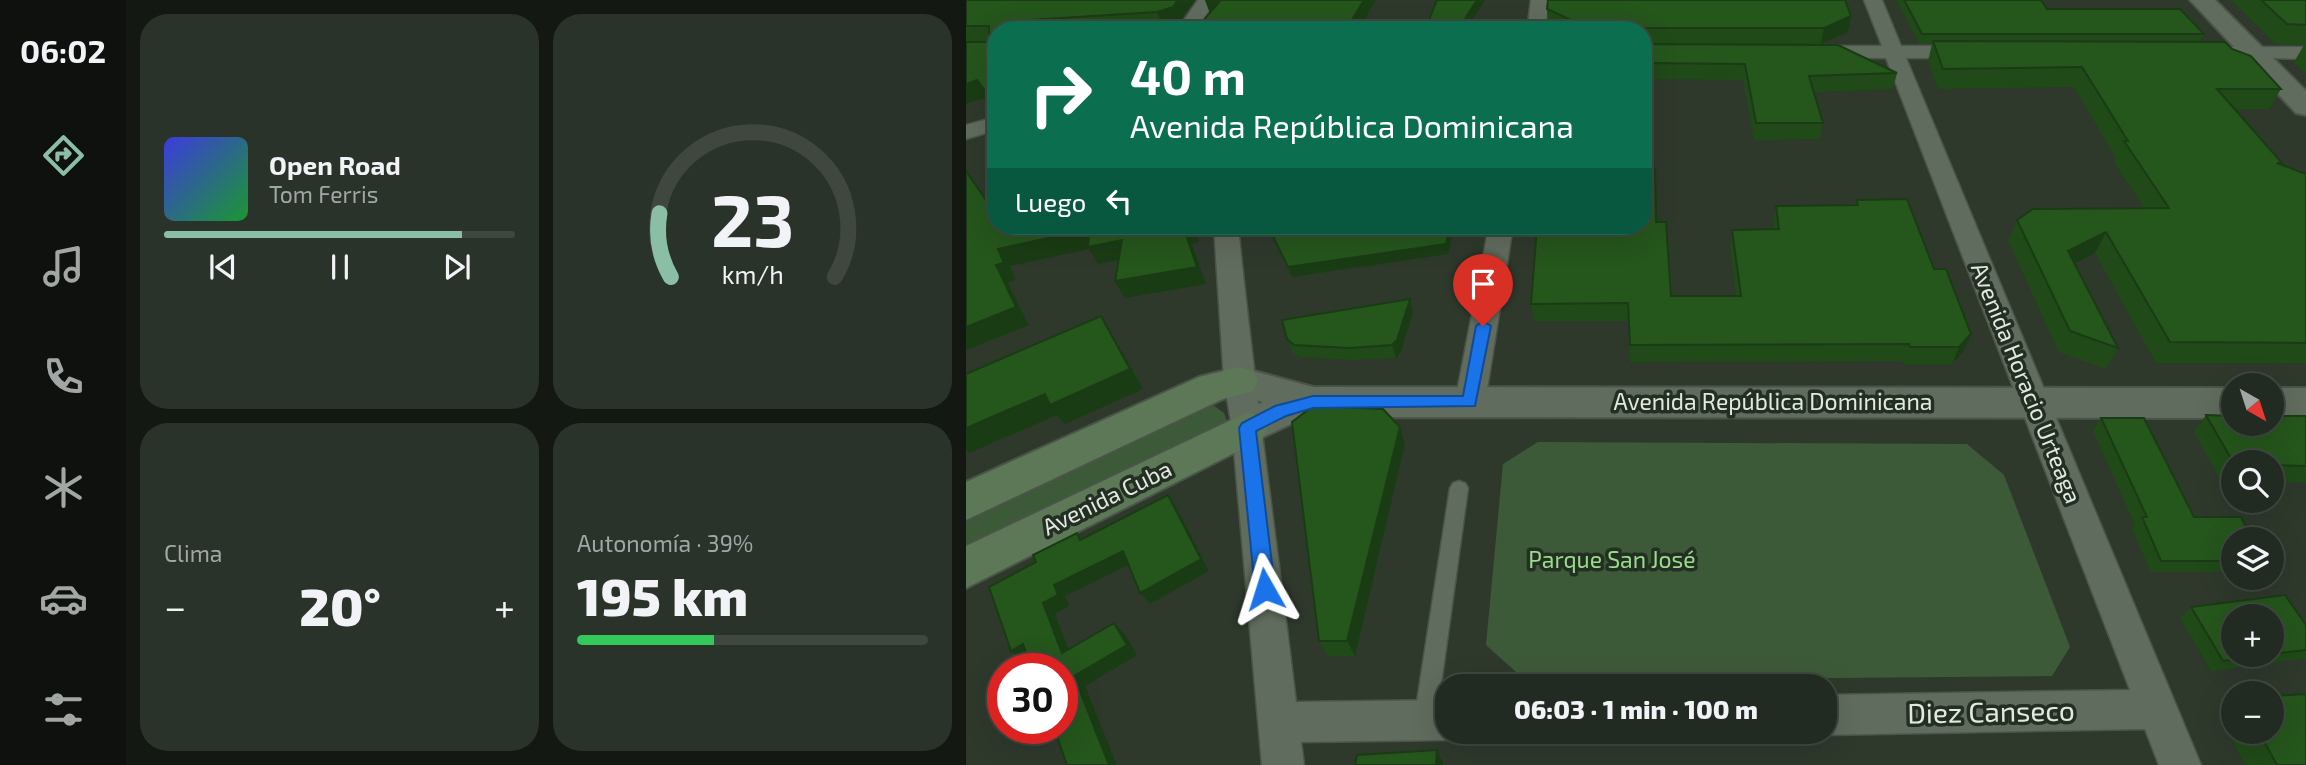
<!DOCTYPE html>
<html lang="es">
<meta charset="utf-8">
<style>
body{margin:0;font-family:"Exo 2",sans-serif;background:#2a332a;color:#f1f3f6;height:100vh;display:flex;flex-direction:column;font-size:26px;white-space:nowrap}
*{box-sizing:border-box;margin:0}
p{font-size:23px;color:#a2a7a5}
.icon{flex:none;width:38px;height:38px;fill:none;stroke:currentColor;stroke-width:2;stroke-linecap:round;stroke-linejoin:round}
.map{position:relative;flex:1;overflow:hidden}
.drawer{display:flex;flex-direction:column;gap:14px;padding:14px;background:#131812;width:840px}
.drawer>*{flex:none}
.banner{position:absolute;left:21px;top:21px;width:665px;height:214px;border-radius:28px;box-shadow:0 7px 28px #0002,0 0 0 2px #3f473f;background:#0b6e4f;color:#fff;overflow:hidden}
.needle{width:46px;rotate:141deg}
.fabs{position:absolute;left:1255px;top:373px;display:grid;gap:14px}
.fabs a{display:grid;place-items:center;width:63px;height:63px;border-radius:50%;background:#222b21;box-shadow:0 7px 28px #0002,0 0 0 2px #3f473f;font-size:35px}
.speed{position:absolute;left:21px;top:653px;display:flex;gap:14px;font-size:35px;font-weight:700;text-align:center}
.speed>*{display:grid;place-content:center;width:91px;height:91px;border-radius:50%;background:#222b21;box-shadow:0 7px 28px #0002,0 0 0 2px #3f473f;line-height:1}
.speed .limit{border:10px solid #d22;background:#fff;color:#111}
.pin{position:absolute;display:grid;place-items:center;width:60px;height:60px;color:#fff;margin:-72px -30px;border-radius:50% 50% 50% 0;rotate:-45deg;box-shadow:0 0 7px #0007}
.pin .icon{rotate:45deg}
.me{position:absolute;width:77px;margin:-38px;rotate:354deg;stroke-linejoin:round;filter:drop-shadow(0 0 5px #0008)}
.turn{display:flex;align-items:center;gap:24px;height:147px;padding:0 28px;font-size:32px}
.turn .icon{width:91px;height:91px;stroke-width:2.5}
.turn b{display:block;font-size:49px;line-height:60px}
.then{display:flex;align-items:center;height:66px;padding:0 28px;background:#0003;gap:14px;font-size:26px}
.big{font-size:52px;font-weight:800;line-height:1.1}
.drawer .card{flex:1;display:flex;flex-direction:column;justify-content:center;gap:10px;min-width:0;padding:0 24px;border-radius:28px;background:#2a332a}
.drawer .dial{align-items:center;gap:0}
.dial svg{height:182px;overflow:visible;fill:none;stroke:#3f473f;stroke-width:7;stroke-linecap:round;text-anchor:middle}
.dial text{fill:#f1f3f6;stroke:none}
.song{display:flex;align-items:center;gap:21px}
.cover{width:84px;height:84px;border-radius:10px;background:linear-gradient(135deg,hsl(240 70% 55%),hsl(130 70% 35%))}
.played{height:7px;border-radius:4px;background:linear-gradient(90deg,#8abfa5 85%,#3f473f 85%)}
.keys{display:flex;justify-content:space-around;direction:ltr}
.heat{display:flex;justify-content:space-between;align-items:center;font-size:38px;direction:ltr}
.charge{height:10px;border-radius:5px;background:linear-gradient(90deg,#34c759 39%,#3f473f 0)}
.drawer .tiles{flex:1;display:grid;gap:14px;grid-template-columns:repeat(2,1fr)}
.trip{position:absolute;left:469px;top:674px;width:402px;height:70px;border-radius:28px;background:#222b21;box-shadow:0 7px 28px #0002,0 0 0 2px #3f473f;font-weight:800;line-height:70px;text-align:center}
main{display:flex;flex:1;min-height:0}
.tabs{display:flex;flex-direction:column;width:126px;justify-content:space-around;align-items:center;background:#0e110d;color:#a2a7a5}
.tabs .icon{width:49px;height:49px}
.tabs .on{color:#8abfa5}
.tabs b{font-size:32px;color:#f1f3f6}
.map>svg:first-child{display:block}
</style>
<main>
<nav class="tabs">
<b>06:02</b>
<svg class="icon on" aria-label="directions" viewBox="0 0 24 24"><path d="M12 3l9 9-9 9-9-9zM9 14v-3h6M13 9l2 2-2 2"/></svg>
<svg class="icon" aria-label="music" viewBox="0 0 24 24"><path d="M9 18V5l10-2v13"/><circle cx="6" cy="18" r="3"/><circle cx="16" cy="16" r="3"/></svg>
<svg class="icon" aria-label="phone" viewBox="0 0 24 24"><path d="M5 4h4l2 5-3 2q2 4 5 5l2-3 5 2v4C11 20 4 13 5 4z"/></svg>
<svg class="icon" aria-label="climate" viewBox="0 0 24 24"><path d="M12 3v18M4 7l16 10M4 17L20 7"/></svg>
<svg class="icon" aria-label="car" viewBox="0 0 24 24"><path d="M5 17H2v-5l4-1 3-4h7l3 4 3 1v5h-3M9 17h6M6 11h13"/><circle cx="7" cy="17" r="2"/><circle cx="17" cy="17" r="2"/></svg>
<svg class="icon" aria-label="filters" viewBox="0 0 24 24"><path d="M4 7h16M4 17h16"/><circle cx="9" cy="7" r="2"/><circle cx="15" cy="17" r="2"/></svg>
</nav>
<section class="drawer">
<div class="tiles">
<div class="card">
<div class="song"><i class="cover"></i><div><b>Open Road</b><p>Tom Ferris</p></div></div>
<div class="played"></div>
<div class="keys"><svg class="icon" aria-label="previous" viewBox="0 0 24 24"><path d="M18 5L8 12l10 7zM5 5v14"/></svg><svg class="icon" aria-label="pause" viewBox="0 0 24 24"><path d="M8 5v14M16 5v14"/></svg><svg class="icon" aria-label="next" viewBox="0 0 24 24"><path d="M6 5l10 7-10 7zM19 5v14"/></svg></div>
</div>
<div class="card dial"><svg viewBox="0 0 100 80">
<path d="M14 69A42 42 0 1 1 86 69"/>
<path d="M14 69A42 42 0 0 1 9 41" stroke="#8abfa5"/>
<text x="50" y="56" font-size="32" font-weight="700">23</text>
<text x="50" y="72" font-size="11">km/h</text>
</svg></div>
<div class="card"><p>Clima</p>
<div class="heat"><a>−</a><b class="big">20°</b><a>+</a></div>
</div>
<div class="card"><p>Autonomía · 39%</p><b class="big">195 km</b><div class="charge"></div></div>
</div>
</section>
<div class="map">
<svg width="1340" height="765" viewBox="0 0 1340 765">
<rect width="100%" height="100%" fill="#2e392c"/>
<g fill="#3d5a38">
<path d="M247,405L258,413L262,425L0,559V514L229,410Z"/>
<path d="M572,442L1001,444L1038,475L1104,647L1086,676L560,681L520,645L537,464Z"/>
</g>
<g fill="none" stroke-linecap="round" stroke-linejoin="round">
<defs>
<path id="service" d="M493,481L499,483L502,488L470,721L467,729L459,732L451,729L448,721L484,488L487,483Z"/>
<g id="minor">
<path d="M232,0H250L230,30H211Z"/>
<path d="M565,0H583L579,30H561Z"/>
<path d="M898,0H916L935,46H1004L1014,52L1004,58H940L1235,765H1193L1179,729L859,735L850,732H859V695L1164,690L920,58H847L837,52L847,46H916Z"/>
<path d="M1263,47H1340V59L1256,57L1253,53L1256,49Z"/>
<path d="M30,117V130L0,139V125Z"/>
<path d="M248,226H272C288,385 311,543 330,702L481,700V732H496L495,734L481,740L335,742L338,765H296L266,428L258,381Z"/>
<path d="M523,226H547L519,402L515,410L504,414L493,410L489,402Z"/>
</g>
<g id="tertiary">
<path d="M1224,0H1249L1340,91V115L1330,113Z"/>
<path d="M273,367L347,387L1267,388V418L347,417L327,423L282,444L268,439L262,428L268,417L297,402L259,391L254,381L259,371Z"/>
<rect x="1306" y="388" width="34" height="30"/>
</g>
<g id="secondary">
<path d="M273,367L287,371L292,381L287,391L257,399L0,520V482L233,377Z"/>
<path d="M282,412L296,417L302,428L296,439L0,588V546Z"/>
</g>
</defs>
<use href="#service" stroke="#4b5449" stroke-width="3"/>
<use href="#minor" stroke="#4b5449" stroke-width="3"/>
<use href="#tertiary" stroke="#4b5449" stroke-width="4"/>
<use href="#secondary" stroke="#4b5449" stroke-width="4"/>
<use href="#service" fill="#606c5e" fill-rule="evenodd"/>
<use href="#minor" fill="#606c5e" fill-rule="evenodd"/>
<use href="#tertiary" fill="#606c5e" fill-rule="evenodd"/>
<use href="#secondary" fill="#5c7856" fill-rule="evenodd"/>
</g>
<g fill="#204a18">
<path d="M0,0H229L213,22L198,28L168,30H30V109L21,97L0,104Z"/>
<path d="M239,0H410L393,30H237L235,23L244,13Z"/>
<path d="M930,0H1075L1081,9L1238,34L1234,42L1266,49L1315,89L1303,109H1269L1316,163L1315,165L1340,174V363H1190L1129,253L1108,263L1152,348L1140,369L1093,352L1042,241L1051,220L1178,208L1148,162L1150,158L1108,87L972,89L962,61L966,44H954Z"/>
<path d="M1265,0H1340V74L1328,62L1338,45L1310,44Z"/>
<path d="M581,9L885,16L882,32L855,44L677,43V30H594L582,25Z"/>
<path d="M677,44L931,73L927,89L848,92L857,123L854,139L788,140L777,80L679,79V90H677Z"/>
<path d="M890,200L968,269L1005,334L998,351L986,364H938L937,361L664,362L662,321H568L565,304L690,222L705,296H770L764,247L766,230L808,229L807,223L810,206L889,205Z"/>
<path d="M447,312L435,352L430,358L387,360L333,357L326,352L321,339Z"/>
<path d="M1240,415L1340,416V482H1306V462H1267V481H1255L1228,432Z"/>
<path d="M1135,418L1228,517L1267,539V572H1185L1166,529L1169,525L1127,431Z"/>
<path d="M434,427L439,444L389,656H362L353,641Z"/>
<path d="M1225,607L1340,625V658L1245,671L1214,618Z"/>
<path d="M1267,704V732H1306L1340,765H1279L1254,714Z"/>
</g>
<g fill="#1a3c14">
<path d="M212,0H229L213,22L198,28L191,12Z"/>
<path d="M239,0H266L244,13Z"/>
<path d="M398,0H410L393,30H386L384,23Z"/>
<path d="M511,0H519L500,30H492Z"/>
<path d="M885,16L882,32L855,44L858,28Z"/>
<path d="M63,20L68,30H54Z"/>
<path d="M11,80L21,97L0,104V84Z"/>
<path d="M25,91L30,99V109L20,92Z"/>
<path d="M217,226H231L232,242L226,244L240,284L159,298L149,281Z"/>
<path d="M484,226H488L482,254L326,277L322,267Z"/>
<path d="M123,229L156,240L165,257L132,264L123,249L44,266L50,280L42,283L63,325L0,350V327L30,265L32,249Z"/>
<path d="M1140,232L1129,253L1092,272L1102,251Z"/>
<path d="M444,299L447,312L435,352L430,358L426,345Z"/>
<path d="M135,316L147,336L177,389L99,424L91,415L3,453L0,449V428Z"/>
<path d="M1005,334L998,351L986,364L993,347Z"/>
<path d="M434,427L439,444L389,656L381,641Z"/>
<path d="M202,495L210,507L243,571L184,604L174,593Z"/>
<path d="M157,551L166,563L99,596L103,606L89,614L108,663L96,653L77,603L88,585Z"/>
<path d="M148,623L159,634L171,655L119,686L151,765H143L108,676Z"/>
<path d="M57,644L69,655L57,661L45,651Z"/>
<path d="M471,750L477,763V765H470Z"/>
</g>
<g fill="#25561c" stroke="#1a3c14" stroke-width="2">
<path d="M0,0H212L207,7L191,12L63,20L54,30H30V101L25,91L20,92L11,80L0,84V42H23V26H0Z"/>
<path d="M255,0H398L384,23H235Z"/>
<path d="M471,0H511L492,30H459Z"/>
<path d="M582,0H879L885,16L858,28H677L675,30H626L581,9Z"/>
<path d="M938,0H1075L1081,9H1214L1238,34H956Z"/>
<path d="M1295,0H1340V25L1321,24Z"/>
<path d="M967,41L1259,42L1266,49L1285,56L1315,89H1251L1316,163H1311L1340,174V343L1204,342L1140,232L1102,251L1152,348L1104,331L1051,220L1067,209L1203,208L1158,141H1162L1116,67L977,69Z"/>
<path d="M677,44L872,45L931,73L843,76L857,123H790L779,64L679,63V74H677Z"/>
<path d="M677,168H689L690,222H700L705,296H775L766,230L813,229L810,206L892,205L890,200L941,199L968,269H980L1005,334L993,347H944L943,344L664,345L662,303L565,304L571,226H677Z"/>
<path d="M0,171L24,206L30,204V226H220H217L231,267L149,281L156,240L122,247L123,229L32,249L38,263L30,265L50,307L0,327Z"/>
<path d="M302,226H358L359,233L418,227V226H484L480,244L322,267Z"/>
<path d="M444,299L431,340L426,345L383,348L328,345L321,339L316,320Z"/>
<path d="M135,316L164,369L84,405L79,394L0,428V374Z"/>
<path d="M347,406L417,409L434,427L381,641H353L326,422Z"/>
<path d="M1240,415L1267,416V424H1306V416H1340V466L1306,465V462H1267Z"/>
<path d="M1135,418H1178L1228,517H1275L1286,539H1267V561H1195L1176,517H1181Z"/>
<path d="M202,495L235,559L174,593L157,551L88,585L92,595L77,603L96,653L148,623L161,645L108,676L143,765H101L88,728H96V668H66L57,644L45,651L23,587L70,562L67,555L111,533L114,540Z"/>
<path d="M1319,595L1340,625V650L1306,654V616H1267V654H1305L1257,661L1225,607Z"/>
<path d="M1340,694V765H1311L1293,732H1306V696Z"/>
<path d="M471,750L470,765H389L391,755Z"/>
</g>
<path fill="#1a73e8" stroke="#114b97" stroke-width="2" d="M517,321L525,326L509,406L347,408L320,416L290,431L309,589L306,595L299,597L292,595L289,589L273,428L276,423L309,406L347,396H497L510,326Z"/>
<g text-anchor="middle" stroke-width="7" stroke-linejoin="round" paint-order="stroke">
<g font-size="23" fill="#e2e9e0" stroke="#242f23">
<text transform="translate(1060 383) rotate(68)" y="8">Avenida Horacio Urteaga</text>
<text x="807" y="410">Avenida República Dominicana</text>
<text transform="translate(141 498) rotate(-26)" y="8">Avenida Cuba</text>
</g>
<g font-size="23" fill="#97dd89" stroke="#242f23">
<text x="646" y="568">Parque San José</text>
</g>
<g font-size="28" fill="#e2e9e0" stroke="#242f23">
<text transform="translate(1025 712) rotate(-1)" y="10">Diez Canseco</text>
</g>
</g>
</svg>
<div class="fabs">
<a><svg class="needle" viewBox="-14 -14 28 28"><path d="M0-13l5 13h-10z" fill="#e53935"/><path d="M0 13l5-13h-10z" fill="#a2a7a5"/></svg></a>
<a><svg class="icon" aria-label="search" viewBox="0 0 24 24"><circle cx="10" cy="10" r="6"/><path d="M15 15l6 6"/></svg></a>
<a><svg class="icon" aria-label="layers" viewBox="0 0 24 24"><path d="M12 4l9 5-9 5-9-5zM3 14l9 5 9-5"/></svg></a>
<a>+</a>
<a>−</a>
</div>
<div class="speed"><div class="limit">30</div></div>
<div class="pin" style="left:517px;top:326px;background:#d93025"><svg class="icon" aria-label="arrive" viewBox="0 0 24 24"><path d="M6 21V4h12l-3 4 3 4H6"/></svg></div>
<svg class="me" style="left:299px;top:589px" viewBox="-20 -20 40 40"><path d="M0-17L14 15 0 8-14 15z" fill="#1a73e8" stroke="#fff" stroke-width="4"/></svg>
<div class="trip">06:03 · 1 min · 100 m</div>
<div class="banner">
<div class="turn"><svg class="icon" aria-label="right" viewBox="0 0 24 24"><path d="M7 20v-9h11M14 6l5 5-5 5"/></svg><div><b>40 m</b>Avenida República Dominicana</div></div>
<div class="then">Luego<svg class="icon" aria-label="left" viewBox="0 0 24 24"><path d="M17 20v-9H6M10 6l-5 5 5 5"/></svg></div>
</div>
</div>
</main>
